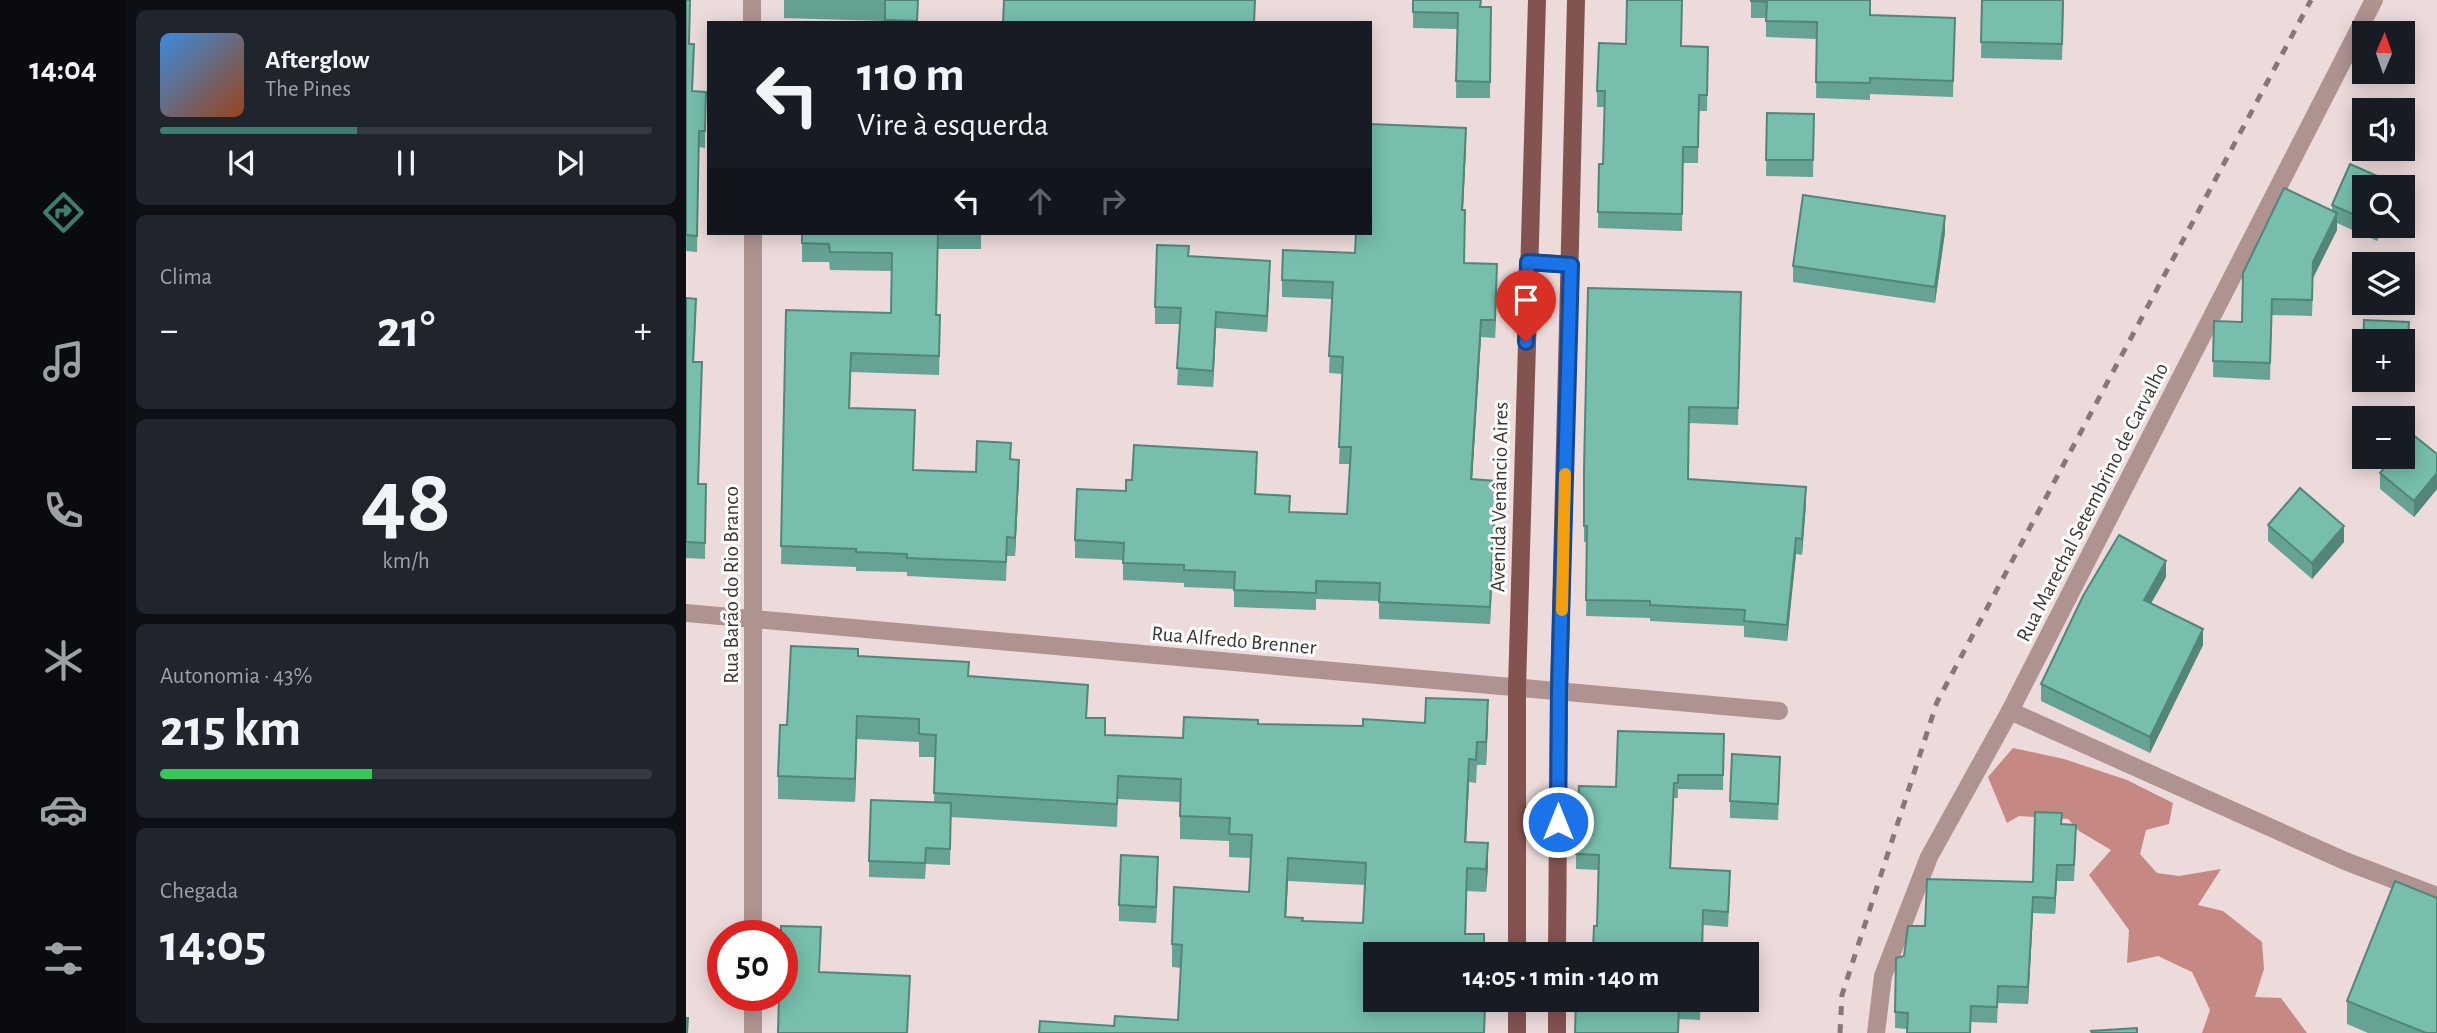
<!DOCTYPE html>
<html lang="pt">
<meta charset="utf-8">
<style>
body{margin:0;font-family:"Alegreya Sans",sans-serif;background:#20242c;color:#f1f3f6;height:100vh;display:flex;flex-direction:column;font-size:26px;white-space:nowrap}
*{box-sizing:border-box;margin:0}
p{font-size:23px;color:#9ea1a6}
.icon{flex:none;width:38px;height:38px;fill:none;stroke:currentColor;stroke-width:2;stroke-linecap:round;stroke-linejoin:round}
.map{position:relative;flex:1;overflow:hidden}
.side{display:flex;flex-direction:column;gap:10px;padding:10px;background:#0d0f14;width:560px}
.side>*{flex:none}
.hud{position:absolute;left:21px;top:21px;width:665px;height:214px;border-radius:0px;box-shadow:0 4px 18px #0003;background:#171b24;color:#f1f3f6;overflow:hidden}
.needle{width:46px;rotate:2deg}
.controls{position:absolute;left:1666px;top:21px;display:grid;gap:14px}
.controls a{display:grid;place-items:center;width:63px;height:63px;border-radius:0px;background:#171b24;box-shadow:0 4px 18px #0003;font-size:35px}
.speed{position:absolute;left:21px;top:920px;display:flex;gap:14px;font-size:35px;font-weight:700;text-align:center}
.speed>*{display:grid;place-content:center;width:91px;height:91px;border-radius:50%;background:#171b24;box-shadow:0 4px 18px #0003;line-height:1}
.speed .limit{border:10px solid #d22;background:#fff;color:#111}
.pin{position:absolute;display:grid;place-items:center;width:60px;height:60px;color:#fff;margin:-72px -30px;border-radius:50% 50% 50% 0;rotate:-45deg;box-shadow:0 0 7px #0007}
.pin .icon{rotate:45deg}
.me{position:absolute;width:77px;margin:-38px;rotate:0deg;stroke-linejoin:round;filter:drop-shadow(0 0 5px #0008)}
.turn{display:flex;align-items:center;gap:24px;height:147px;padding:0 35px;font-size:32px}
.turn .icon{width:91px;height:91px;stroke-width:2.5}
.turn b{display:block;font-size:49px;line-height:60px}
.lanes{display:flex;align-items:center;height:66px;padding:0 35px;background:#0003;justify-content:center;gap:35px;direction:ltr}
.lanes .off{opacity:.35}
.big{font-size:52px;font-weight:700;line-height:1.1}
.side .tile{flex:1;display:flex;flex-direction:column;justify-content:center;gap:10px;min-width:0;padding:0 24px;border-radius:10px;background:#20242c}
.side .dial{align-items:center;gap:0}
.dial b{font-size:91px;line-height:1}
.song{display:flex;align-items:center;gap:21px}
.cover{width:84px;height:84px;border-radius:10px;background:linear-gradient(135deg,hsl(210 70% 55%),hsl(20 70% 35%))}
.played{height:7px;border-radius:4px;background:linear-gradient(90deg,#3b7e6f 40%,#363941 40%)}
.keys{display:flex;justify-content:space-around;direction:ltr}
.heat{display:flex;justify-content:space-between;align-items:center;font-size:38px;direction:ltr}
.charge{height:10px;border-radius:5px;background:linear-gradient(90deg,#34c759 43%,#363941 0)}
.trip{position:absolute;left:677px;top:942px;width:396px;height:70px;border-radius:0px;background:#171b24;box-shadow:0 4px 18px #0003;font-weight:700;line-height:70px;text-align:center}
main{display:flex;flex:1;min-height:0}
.menu{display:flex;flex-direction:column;width:126px;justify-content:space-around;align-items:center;background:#090b0e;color:#9ea1a6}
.menu .icon{width:49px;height:49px}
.menu .selected{color:#3b7e6f}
.menu b{font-size:32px;color:#f1f3f6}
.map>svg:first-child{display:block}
</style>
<main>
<nav class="menu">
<b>14:04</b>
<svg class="icon selected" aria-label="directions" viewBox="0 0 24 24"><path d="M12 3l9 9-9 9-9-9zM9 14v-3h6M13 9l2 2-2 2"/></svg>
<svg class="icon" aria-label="music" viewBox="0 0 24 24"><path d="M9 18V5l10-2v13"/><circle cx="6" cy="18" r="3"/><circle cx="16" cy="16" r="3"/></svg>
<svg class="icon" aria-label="phone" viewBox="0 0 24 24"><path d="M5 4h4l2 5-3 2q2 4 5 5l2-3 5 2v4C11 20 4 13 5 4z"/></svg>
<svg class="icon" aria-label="climate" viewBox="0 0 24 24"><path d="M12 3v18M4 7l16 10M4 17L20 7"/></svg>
<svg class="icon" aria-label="car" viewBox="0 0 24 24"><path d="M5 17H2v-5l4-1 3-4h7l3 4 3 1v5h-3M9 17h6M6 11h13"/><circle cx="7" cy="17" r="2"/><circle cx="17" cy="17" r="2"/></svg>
<svg class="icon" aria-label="filters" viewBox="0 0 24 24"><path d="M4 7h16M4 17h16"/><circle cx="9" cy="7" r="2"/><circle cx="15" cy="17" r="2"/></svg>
</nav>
<section class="side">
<div class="tile">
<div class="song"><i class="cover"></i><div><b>Afterglow</b><p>The Pines</p></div></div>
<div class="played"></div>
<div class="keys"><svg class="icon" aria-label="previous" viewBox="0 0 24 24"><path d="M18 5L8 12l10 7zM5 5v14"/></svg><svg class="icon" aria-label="pause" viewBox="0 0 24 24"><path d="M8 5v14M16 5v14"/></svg><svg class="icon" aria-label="next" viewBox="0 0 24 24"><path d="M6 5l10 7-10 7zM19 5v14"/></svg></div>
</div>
<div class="tile"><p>Clima</p>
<div class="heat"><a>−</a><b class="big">21°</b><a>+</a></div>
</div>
<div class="tile dial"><b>48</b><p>km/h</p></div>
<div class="tile"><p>Autonomia · 43%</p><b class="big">215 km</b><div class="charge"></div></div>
<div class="tile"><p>Chegada</p><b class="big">14:05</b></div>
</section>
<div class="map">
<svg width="1751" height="1033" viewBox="0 0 1751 1033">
<rect width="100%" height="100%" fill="#ecdbda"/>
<path fill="#c58883" d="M1327,748L1378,759L1441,780L1487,803L1483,824L1460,830L1454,854L1471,873L1493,876L1535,869L1512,905L1537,911L1576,942L1578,969L1569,997L1595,998L1621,1033H1516L1524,1010L1506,972L1472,956L1441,963L1443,930L1403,875L1425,850L1393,831L1382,819L1333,816L1321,823L1302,777Z"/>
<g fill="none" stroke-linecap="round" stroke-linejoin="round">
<g stroke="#af9391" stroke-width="18">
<path d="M66,0V23"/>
<path d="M67,233V936"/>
<path d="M0,613L1093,711"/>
<path d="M1324,711L1659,861L1751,896"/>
<path d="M67,1033V996"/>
<path d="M1190,1033L1197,976L1243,857L1324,711L1688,0"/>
</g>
<g stroke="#835350" stroke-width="18">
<path d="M842,262L885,265"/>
<path d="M831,954V688L851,0"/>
<path d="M871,954L873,691L890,0"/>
<path d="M831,1033V999"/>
<path d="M871,1033V999"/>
</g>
<path stroke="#847978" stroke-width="5" stroke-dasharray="9 9" stroke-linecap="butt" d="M1154,1033L1156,995L1251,702L1625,0"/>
</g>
<g fill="#66a395" fill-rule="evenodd">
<path d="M0,0L3,44L8,60L6,91L20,92L19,148L13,147L11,252L0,251Z"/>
<path d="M98,0H232V23H199V21L98,18Z"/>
<path d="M727,0L805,7L804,98H770L771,29L727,28Z"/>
<path d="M1065,0L1184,15L1269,18L1267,97L1184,94V100L1130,98L1131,39L1080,37V18H1065Z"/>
<path d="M1296,0H1378L1376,60L1295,58Z"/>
<path d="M996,46L1022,63L1021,111H1013L1012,163H997L996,231L912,228L913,164H917L919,107H911V91Z"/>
<path d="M1081,113L1128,114L1127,177L1080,176Z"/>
<path d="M780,146L777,210L778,263L811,281L809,338L795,337L786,479L810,498L804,624L693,619V601L630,599V610L548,607V589L498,587V583L437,580V560L389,558V540L440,491L446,480L571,469L570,494L604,512L661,514L664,464H653L657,374L643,373L646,299L596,297V280L669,253Z"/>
<path d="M1664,164L1709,184V187H1678V226H1697L1691,241L1651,223V230L1627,278L1626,316L1586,315L1584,380L1527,377L1528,321L1556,322L1557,273L1598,188L1646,211V205Z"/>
<path d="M1259,232L1249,303L1107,282V266Z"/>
<path d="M116,233H295V249H252L251,315L254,334L253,375L165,372L164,408L228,470L290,472L325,459L333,478L329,556H321L320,581L221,576V572L170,571V567L95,564L100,310L205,313V271L144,270L143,262H116Z"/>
<path d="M503,256L584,277L581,332L530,328L527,387L491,385L494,324H469V307Z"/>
<path d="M1055,292L1052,425L1003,423V479L1120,503L1116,555L1110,554L1101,641L1058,637V626L964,621V618L900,616L901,542H898V470Z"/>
<path d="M0,298L10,315L8,362L13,484H20L19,559L0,558Z"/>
<path d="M1678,320L1723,322L1720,383L1676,380ZM1678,341H1717V380H1678Z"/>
<path d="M1751,454V489L1728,517L1694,489V473Z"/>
<path d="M1582,525L1658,542L1626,579L1582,541Z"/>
<path d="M1480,577L1465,603L1517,645L1464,753L1355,701V684Z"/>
<path d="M172,656L283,676L401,718L419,735L497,738L572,724L677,726L739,723H802L800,765H791L790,783L783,782L780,842L802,866L800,892L781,891L780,934L798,954L796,1006H799V1033H353L492,1020L495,968L486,967V944L563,892L565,858L543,857V841L494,839V802L432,799L431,827L265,817L264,865L240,864L239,879L183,877V861L248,802L249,757H233V742L171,739L169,802L92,799V776L101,725ZM602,881L679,885L677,923L616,921L600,917Z"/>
<path d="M1038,734L1037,790L992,789V798H988L985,868L1044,886L1042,927L1017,925L907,950L911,926L913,870L890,869V854L930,787Z"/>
<path d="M1094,773L1092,820L1044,818V801Z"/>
<path d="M1376,824L1390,841L1388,881H1371L1369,914L1347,913L1342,1004L1312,1003L1311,1023L1285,1022V1033H1221V1029L1209,1028L1210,958L1218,956L1347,882Z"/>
<path d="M472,873L470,923L433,921V905Z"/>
<path d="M890,999H1015L1014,1020L993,1019Z"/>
<path d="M1661,1001L1751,1033H1682L1661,1024Z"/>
</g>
<g fill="#538579">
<path d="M780,128V146L776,227V210Z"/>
<path d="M1651,213V230L1627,278L1626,316L1627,262Z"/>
<path d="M1259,216V232L1249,303V287Z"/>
<path d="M1691,226H1697L1691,241Z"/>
<path d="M584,261V277L581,332V316Z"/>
<path d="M811,264V281L809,338V320Z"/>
<path d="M530,312V328L527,387V371Z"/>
<path d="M795,320V337L785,497V479Z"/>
<path d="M333,460V478L329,556V538Z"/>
<path d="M1751,473V489L1728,517V501Z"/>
<path d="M810,481V498L804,624V607Z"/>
<path d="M1120,487V503L1116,555V539Z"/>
<path d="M1658,526V542L1626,579V563Z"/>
<path d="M1110,538V554L1101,641V625Z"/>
<path d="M1480,561V577L1458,616V600Z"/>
<path d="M1517,629V645L1464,753V737Z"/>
<path d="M802,700V723L800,765V742Z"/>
<path d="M171,716V739L169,802V779Z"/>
<path d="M783,759V782L779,865V842Z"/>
<path d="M802,843V866L800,892V869Z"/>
<path d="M472,857V873L470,923V907Z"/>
<path d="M602,858V881L599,940V917Z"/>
<path d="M1371,865V881L1369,914V898Z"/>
<path d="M1347,897V913L1342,1004V987Z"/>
</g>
<g fill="#77bead" stroke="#538579" stroke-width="2" fill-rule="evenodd">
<path d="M0,0H4L3,44H8L6,91L20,92L19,131H13L11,236L0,235Z"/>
<path d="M199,0H232L231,21L199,20Z"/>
<path d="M318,0H569L568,23H317Z"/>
<path d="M727,0H795L794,7H805L804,82L770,81L772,13L727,12Z"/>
<path d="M941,0H996L995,46L1022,47L1021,95H1013L1012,147H997L996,214L912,212L913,164H917L919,91H911L913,43L940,44Z"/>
<path d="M1065,0H1184V15L1269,18L1267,81L1184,78V83L1130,82L1131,22L1080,21L1081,2L1065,1Z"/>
<path d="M1296,0H1377L1376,44L1295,42Z"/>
<path d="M1081,113L1128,114L1127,160H1080Z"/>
<path d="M684,124L780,128L776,210H779L778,263L811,264L809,320H795L785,479L810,481L804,607L693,602L694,583L630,581V593L548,590L549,572L498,570V565L437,563L438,543L389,540L391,489L440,491V480H446L448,445L571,452L569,494L604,496L603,512L661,514L665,447H653L657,357L643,356L647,282L596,280L597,250L669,253L670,233H684Z"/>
<path d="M1664,164L1709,184L1707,187H1678V219L1646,205Z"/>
<path d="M1598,188L1651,213L1627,262L1626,300L1586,299L1584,363L1527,361L1528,321L1556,322L1557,273Z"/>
<path d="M1117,195L1259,216L1249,287L1107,266Z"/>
<path d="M116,233H252L250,315H254L253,356L165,353L163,408L229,410L227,470L290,472L291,441L325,443L324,459L333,460L329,538L321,537L320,562L221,558V554L170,552V549L95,546L100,310L205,313L206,253L144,252L143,244L116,243Z"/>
<path d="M471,245L503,246L502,256L584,261L581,316L530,312L527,371L491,368L495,308L469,307Z"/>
<path d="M902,288L1055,292L1052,408L1003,407L1002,479L1120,487L1116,539L1110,538L1101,625L1058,621L1059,610L964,605V601L900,600L901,526H898V470Z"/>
<path d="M0,298L10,299L7,362H16L12,484H20L19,543L0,542Z"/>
<path d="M1678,320L1723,322L1720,366H1717V341H1678V364H1676Z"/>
<path d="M1726,434L1751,454V473L1728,501L1694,473L1708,457H1717V446Z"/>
<path d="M1614,488L1658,526L1626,563L1582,525Z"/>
<path d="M1433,535L1480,561L1458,600L1517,629L1464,737L1355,684L1397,596Z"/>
<path d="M105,646L172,649V656L283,662L282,676L402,685L400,718H419V735L497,738L498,717L572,720V724L677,726V719L739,723L740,698L802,700L800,742H791L790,760L783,759L779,842L802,843L800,869L781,868L779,934H798V954H690V999H796L795,1006H799L798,1033H353L354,1021L428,1026L429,1016L492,1020L496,945L486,944L488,887L563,892L566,835L543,834L544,818L494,816L495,779L432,776L431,804L248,793L250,735L233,734V719L171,716L169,779L92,776L94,725H101ZM602,858L680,863L677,923L616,921L617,918L599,917Z"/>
<path d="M932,731L1038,734L1037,775H992V783H988L984,868L1044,871L1042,912L1017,910L1016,954H892V950H907L908,926H911L913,855L890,854L893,786L930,787Z"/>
<path d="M1046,754L1094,757L1092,804L1044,801Z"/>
<path d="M185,800L265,803L264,849L240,848L239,863L183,861Z"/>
<path d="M1349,812L1376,813L1375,824L1390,825L1388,865H1371L1369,898L1347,897L1342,987L1312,986L1311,1007L1285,1006L1284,1033H1221L1222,1013L1209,1012L1210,958L1218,956L1222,926H1239L1241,879L1347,882Z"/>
<path d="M435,855L472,857L470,907L433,905Z"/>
<path d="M1709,881L1751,898V1033H1740L1661,1001Z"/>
<path d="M95,926L135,927L133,972L224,976L221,1033H92L93,996H96V936H95Z"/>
<path d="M890,999H1014V1005L993,1004L992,1033H889Z"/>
<path d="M0,1018H2L1,1033H0Z"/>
<path d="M1451,1028V1033H1406L1405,1031Z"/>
</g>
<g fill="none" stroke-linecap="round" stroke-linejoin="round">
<defs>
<path id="route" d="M840,342L842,262L885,265L873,691L872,822"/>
</defs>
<use href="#route" stroke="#114b97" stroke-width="18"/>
<use href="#route" stroke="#1a73e8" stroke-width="12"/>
<path stroke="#f59e0b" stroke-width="12" d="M876,610L879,474"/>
</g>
<g text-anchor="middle" stroke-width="6" stroke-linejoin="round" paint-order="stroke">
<g font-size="21" fill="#3a3433" stroke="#fff">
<text transform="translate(813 497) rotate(-89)" y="7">Avenida Venâncio Aires</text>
<text transform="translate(1406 502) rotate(-63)" y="7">Rua Marechal Setembrino de Carvalho</text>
<text transform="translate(45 585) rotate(-90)" y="7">Rua Barão do Rio Branco</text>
<text transform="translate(548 640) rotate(5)" y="7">Rua Alfredo Brenner</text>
</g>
</g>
</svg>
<div class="controls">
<a><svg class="needle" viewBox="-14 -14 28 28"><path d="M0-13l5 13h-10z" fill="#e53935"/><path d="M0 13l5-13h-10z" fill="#9ea1a6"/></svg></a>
<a><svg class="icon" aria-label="sound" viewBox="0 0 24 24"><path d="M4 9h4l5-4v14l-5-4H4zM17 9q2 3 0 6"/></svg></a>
<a><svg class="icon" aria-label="search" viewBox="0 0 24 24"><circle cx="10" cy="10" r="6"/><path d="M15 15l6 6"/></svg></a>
<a><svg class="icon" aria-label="layers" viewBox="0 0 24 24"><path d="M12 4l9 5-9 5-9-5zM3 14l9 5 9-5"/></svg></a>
<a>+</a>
<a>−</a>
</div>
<div class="speed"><div class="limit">50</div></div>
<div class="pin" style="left:840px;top:342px;background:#d93025"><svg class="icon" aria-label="arrive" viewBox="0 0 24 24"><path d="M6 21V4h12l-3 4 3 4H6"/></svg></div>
<svg class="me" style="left:872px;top:822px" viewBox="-20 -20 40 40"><circle r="17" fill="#1a73e8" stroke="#fff" stroke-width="3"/><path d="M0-11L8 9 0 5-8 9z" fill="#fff"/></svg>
<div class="trip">14:05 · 1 min · 140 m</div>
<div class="hud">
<div class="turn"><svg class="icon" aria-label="left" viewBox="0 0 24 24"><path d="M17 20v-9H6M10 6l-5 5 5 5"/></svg><div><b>110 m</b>Vire à esquerda</div></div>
<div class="lanes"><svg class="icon" aria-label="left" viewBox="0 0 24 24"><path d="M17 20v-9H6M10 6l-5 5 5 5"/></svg><svg class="icon off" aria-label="ahead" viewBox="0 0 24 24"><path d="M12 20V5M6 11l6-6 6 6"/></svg><svg class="icon off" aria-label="right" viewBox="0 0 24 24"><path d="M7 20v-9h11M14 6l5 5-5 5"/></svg></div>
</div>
</div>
</main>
